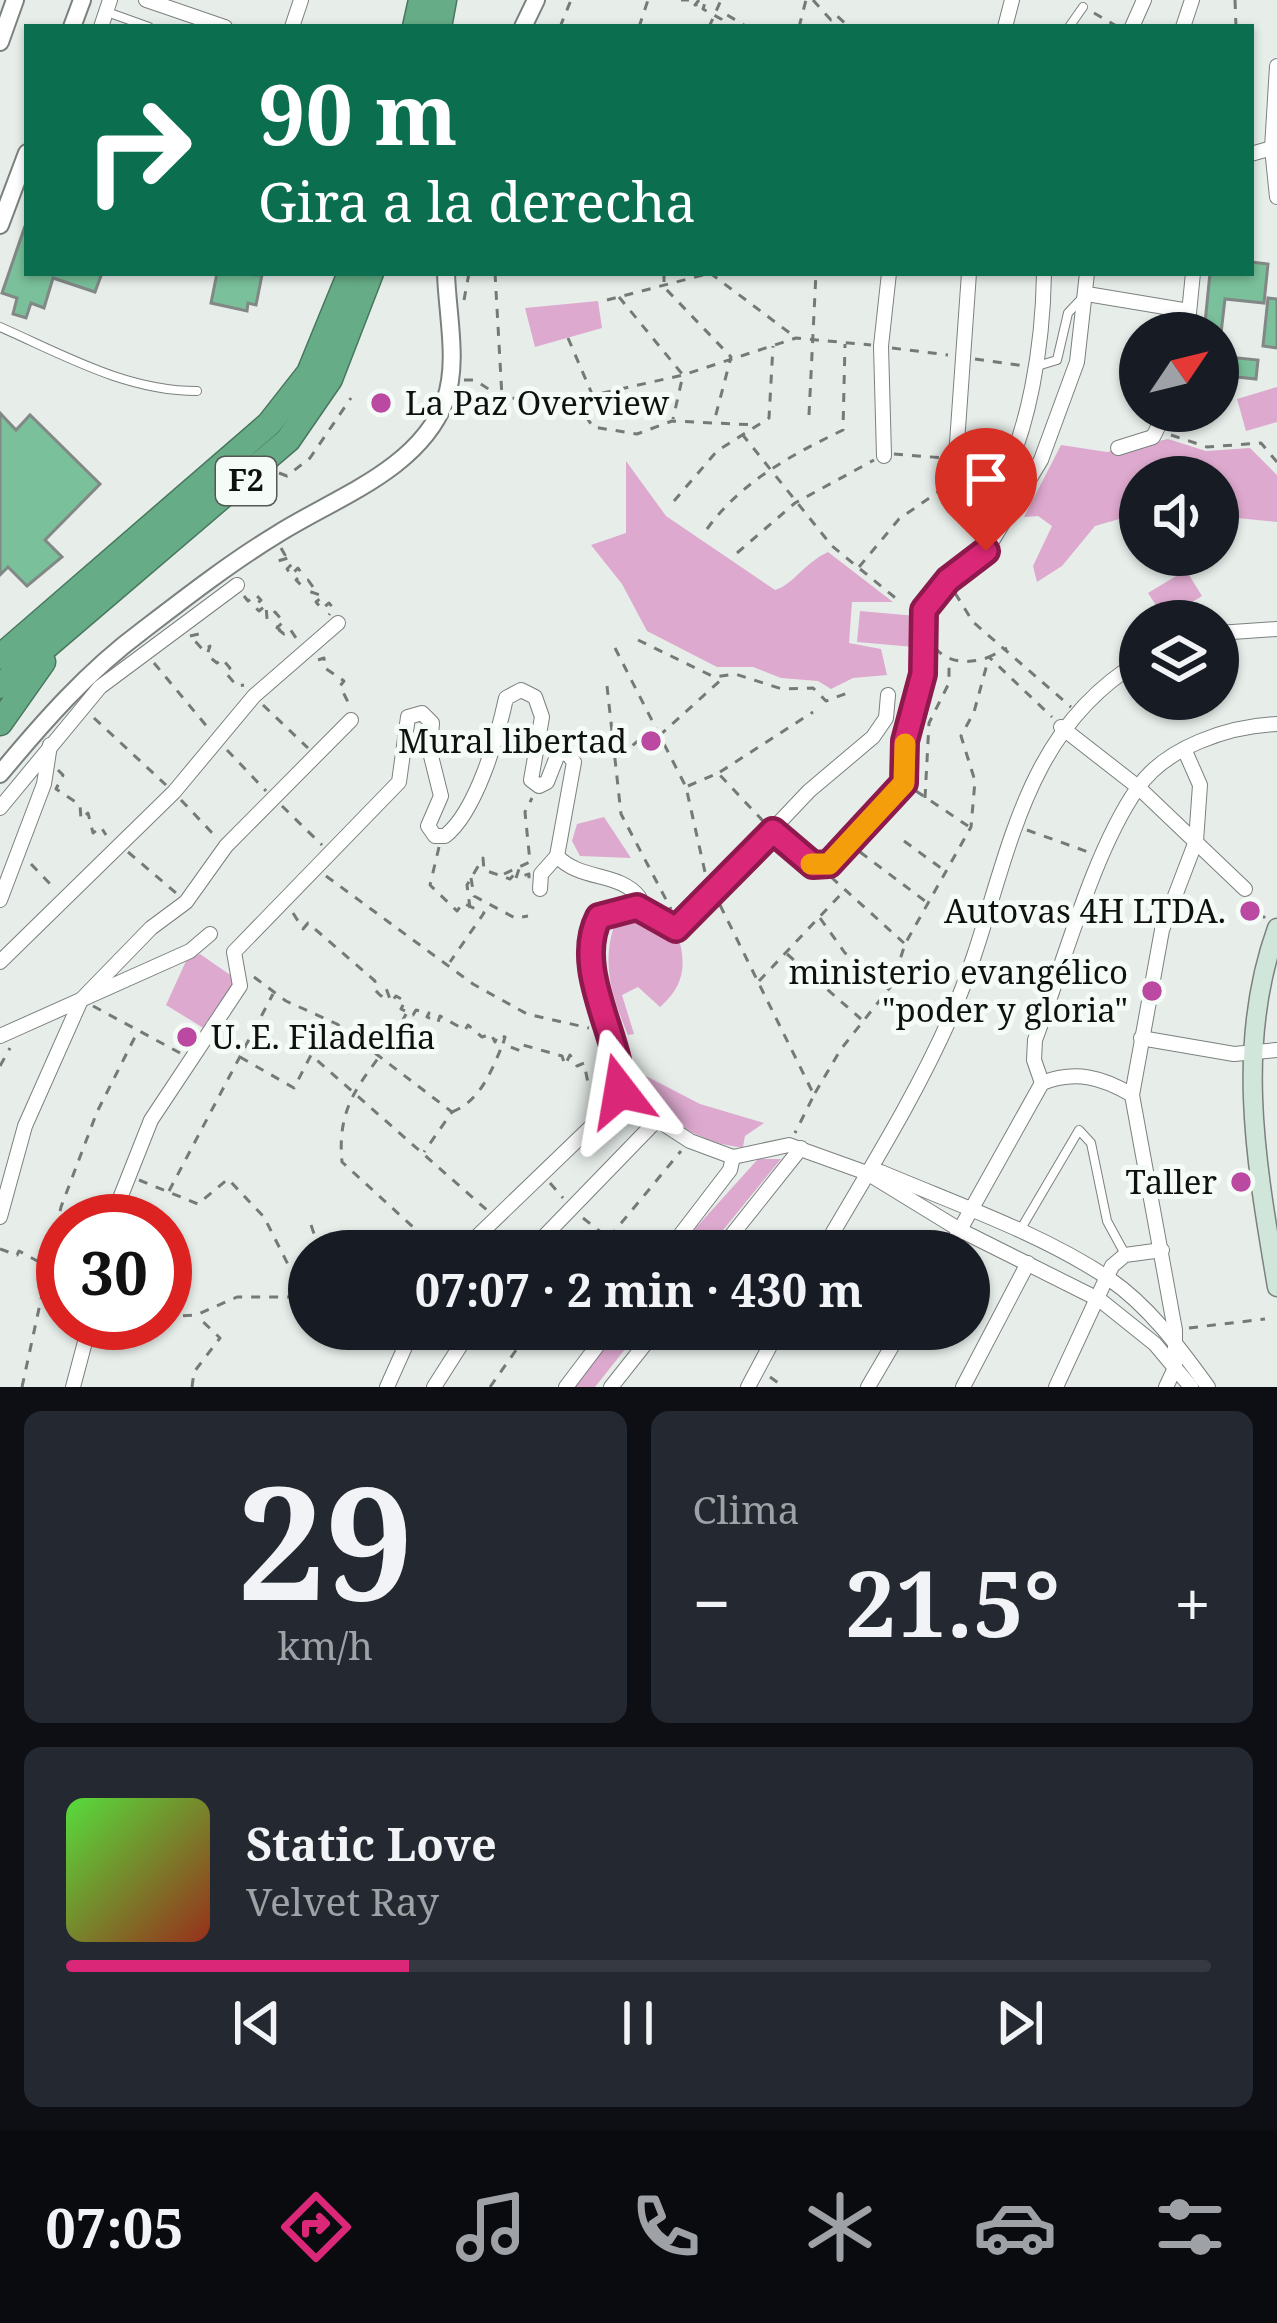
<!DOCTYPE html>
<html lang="es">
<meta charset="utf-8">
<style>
body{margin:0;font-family:"Noto Serif",serif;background:#242831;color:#f1f3f6;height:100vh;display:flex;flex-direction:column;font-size:45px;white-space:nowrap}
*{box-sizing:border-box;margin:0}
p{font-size:39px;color:#9ea1a6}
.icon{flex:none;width:66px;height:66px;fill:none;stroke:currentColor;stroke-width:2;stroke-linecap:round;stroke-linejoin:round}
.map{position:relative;height:1387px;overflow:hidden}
.side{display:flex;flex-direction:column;gap:24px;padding:24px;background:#0d0f14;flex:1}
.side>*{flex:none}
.top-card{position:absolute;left:24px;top:24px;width:1230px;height:252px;border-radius:0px;box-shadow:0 3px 9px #0004;background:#0b6e4f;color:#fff;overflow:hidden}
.needle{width:78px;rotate:55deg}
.controls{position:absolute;left:1119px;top:312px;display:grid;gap:24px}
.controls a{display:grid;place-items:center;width:120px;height:120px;border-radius:50%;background:#171b24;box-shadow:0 3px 9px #0004;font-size:60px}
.speed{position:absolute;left:36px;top:1194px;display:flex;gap:24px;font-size:60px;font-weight:700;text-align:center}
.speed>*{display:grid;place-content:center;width:156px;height:156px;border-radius:50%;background:#171b24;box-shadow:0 3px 9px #0004;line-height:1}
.speed .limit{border:18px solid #d22;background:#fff;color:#111}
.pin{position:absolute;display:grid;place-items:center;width:102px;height:102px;color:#fff;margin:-123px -51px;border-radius:50% 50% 50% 0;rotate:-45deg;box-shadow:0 0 12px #0007}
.pin .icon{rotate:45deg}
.me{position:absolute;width:132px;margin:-66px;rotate:346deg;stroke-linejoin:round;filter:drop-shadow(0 0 9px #0008)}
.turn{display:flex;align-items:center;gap:42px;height:252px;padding:0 36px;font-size:54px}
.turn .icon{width:156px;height:156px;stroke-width:2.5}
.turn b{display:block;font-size:84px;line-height:102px}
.big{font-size:90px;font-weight:700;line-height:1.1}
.side .card{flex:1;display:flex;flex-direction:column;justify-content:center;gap:18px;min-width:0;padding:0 42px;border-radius:18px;background:#242831}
.side .dial{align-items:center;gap:0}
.dial b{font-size:156px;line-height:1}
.song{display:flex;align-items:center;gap:36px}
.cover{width:144px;height:144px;border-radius:18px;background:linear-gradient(135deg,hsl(110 70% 55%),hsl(10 70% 35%))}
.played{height:12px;border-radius:6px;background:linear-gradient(90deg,#db2777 30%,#363941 30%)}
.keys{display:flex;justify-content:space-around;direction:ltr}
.heat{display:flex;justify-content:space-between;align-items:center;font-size:66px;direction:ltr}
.side .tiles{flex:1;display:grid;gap:24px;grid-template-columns:1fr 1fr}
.card:last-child{grid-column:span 2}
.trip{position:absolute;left:288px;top:1230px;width:702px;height:120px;border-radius:60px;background:#171b24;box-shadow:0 3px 9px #0004;font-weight:700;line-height:120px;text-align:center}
.tabs{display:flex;height:192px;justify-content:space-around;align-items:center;background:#090b0e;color:#9ea1a6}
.tabs .icon{width:84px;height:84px}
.tabs .selected{color:#db2777}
.tabs b{font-size:54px;color:#f1f3f6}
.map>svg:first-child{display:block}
</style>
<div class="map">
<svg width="1277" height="1387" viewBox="0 0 1277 1387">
<rect width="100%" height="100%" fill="#e7eeea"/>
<g fill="#dda9ce">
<path d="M598,301L602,328L535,347L525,308Z"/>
<path d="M1277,387V422L1246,431L1237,399Z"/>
<path d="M1168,439L1206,451L1250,448L1277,475V522L1227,517L1218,477H1140V513L1095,526L1062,566L1037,582L1033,566L1052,526L1038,516L1024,517L1061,445L1107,452Z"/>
<path d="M626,461L666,516L775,590C793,585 804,563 828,552L893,602H852L849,643L881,649L887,675L853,678L831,689L818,681L781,678L753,667H717L647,631L622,584L591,545L626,533Z"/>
<path d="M1186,570L1202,596L1165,619L1148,593Z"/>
<path d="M860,611L916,616L914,647L857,642Z"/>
<path d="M604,817L631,858L580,856L572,841L577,824Z"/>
<path d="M627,916L677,932C687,964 685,985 660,1007L638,987L622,995L634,1034L628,1035C613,999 601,965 614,926Z"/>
<path d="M200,954L236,979L205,1029L166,1005L186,961Z"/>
<path d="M646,1076L700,1104L764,1123L745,1136L743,1147C710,1147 652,1116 639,1086Z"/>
<path d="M758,1159H781L706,1251H675Z"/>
<path d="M612,1329H641L595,1387H567Z"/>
</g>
<g fill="#7ac09a" stroke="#828885" stroke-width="3">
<path d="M25,226L27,273H102L95,292L53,278L44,308L31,303L26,318L13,314L17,298L2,293Z"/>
<path d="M1251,262L1268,264L1264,303L1225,299L1221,333H1204L1210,273H1251Z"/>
<path d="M217,273L262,275L256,305L248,303L247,311L211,303Z"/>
<path d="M1268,298L1277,299V348L1263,346Z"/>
<path d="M1218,356L1258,360L1256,379L1218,375Z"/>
<path d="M0,413L16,430L30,415L100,484L45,540L62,557L27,586L8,567L0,575Z"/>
</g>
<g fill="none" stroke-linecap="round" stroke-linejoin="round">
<defs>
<g id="service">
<path d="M107,12L149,27"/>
<path d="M1069,27L1083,7"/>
<path d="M0,327C64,355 126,391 197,391"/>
<path d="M1034,367L1057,360L1068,313L1085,295"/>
<path d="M1019,1232L1079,1130L1091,1143L1107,1221L1125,1254"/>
</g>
<g id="minor">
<path d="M146,0L225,27"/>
<path d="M101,27L110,0"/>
<path d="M292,27L301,0"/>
<path d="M1005,27L1012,0"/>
<path d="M1132,27L1144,0"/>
<path d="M1183,27L1192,0"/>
<path d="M1277,66L1272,148L1277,197"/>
<path d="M1251,154L1272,148"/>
<path d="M1087,294L1189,311"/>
<path d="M1187,333L1193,273"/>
<path d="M1118,448L1153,437L1166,411"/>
<path d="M884,456L881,346L889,273"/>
<path d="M956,457L969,273"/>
<path d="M995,494C1030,433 1043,343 1044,273"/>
<path d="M1218,633L1277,629"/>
<path d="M1061,727L1138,787L1245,889"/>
<path d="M0,808L100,687L237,585"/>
<path d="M773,831L813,865L826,866L905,783V741L923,674L924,610L948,580L986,551L1041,460L1077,362L1087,273"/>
<path d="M540,889L541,874L557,856"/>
<path d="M0,900L44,784L50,745"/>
<path d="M637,907L675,929L681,926L809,791L873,737L886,718L888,695"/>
<path d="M0,962L174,792L254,696L338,623"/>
<path d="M0,1036L190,951L210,934"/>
<path d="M1141,1038L1234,1054L1277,1050"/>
<path d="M1042,1083L1034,1060L1035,1040C1063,966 1093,852 1137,789C1165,747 1229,726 1277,724"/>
<path d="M733,1157L789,1145L867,1173L960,1230L1100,1300L1155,1344L1191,1387"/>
<path d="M867,1173L881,1172C956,1204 1040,1233 1108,1278C1149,1306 1179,1347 1208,1387"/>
<path d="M0,1217L25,1126L81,1000L151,928L186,902L226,846L351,720"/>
<path d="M111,1221L151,1120L240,986L234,952L399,782L408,717L422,713L432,723L430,752L441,796L428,826L435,836H445C476,812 498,736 506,698L521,690L535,697L542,717L531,780L539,786L547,782L558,754L567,753L574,762L557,856C580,881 620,872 639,897L637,907L599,918L593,933L599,1009L622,1075V1097L690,1141L733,1157"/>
<path d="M462,1251L622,1097"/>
<path d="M530,1251L656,1121"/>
<path d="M668,1251L730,1170L733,1157"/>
<path d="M719,1251L801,1148"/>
<path d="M822,1251C868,1172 918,1093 954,1009C1008,883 1011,738 1140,661"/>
<path d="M948,1251L1042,1083C1075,1070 1102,1077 1132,1095"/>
<path d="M73,1387L90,1323"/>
<path d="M387,1387L413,1329"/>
<path d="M434,1387L471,1329"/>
<path d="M566,1387L610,1329"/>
<path d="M611,1387L657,1329"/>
<path d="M748,1387L779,1329"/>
<path d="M868,1387L902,1329"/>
<path d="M963,1387L1028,1263"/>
<path d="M1056,1387L1112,1266L1125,1255L1162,1250"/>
<path d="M1166,1387L1175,1368V1330L1132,1095L1162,930L1196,841L1200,785L1185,751"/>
</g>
<g id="tertiary">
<path d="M72,27L82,0"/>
<path d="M523,27L536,0"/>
<path d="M0,42L15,0"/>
<path d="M0,225L27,153"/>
<path d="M0,774C43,722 88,671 142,631C185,598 230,563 276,535C334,498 419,470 445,401C459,363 447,313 446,273"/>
</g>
<path id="secondary" d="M1277,928C1234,1047 1257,1167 1277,1287"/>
<g id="motorway">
<path d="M415,27L421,0"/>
<path d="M439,27L444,0"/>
<path d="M0,657L269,424L309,373L350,273"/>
<path d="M0,686L288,440L330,379L371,273"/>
<path d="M0,723L43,662"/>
</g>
</defs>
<use href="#service" stroke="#7b817e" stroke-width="10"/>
<use href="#minor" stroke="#7b817e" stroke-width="16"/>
<use href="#tertiary" stroke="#7b817e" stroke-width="20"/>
<use href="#secondary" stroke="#7b817e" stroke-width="21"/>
<use href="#motorway" stroke="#48765d" stroke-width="27"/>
<g stroke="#757a77" stroke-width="3" stroke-dasharray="9 9" stroke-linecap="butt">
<path d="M681,0H689"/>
<path d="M699,0L695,5L705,3L703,9L721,19L724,13L747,27"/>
<path d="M813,0L831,20L836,15L849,27"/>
<path d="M1235,0L1236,27"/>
<path d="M1094,13L1118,27"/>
<path d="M560,27L571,0"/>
<path d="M639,27L648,0"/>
<path d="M709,27L721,0"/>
<path d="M799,27L806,0"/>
<path d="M495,273L502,397"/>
<path d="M664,273V287L731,357L714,422"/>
<path d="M710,273L795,337"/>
<path d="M619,297L683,375L673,419"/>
<path d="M464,300L469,273"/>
<path d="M607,300L707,274"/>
<path d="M568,338L592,394"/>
<path d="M892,348L948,355"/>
<path d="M975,359L1025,366"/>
<path d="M464,380H475L502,398L576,399L683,375L796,338L871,345"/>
<path d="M576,401L593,427L637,434L672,421L757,425"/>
<path d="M809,415L816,273"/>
<path d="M742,434L832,546L898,600"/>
<path d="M1171,435L1207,447L1261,443L1277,462"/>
<path d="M894,454L944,458"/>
<path d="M279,473L287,476L310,458L351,398"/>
<path d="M674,501L717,451L769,418L773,346"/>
<path d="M707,529C741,482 791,455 843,430L845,344"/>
<path d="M281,548L285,555L278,561L288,558L292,564L287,569L291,575L298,568L302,574L296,580L301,585L308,580L313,587L308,591L323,596L316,602L322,609L329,603L333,608L329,615"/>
<path d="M737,553L795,503L874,460"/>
<path d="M859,567L899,519L938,492L952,472"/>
<path d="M955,593L973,622L1071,707"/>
<path d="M244,596L248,601L256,595L261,600L254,606L259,611L266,605L267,619L275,612L281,619L277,628L283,622L279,630L284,634L290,629L298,641"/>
<path d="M190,636L199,634L195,641L204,651L210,646L207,655L217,663L222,659L230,668L225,672L237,686L244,685"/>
<path d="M638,640L714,677L735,674L782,689L813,688L826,701L850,692"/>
<path d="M615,648L686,787L707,881"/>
<path d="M935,648C949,664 971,664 989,657L1052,717"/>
<path d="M318,660L324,658L325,668L344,681L340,686L350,706"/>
<path d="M154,663L209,729"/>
<path d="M607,686L621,814L671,909"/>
<path d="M263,705L308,748"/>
<path d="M94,718L166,785"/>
<path d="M659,736L723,678"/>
<path d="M227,750L266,791"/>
<path d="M619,757L653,728"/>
<path d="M58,770L63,775L56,789L80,805L81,819L88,813L93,833L101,827L106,835"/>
<path d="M720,772L813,712"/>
<path d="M688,786L718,773L763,821"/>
<path d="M916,791L968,826"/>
<path d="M925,798L929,723L949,683V661"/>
<path d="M181,800L216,837"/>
<path d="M282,806L322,845"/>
<path d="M1027,830L1091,853"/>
<path d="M904,841L945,871"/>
<path d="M439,847L430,885L457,911L463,903L484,913L450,962"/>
<path d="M128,852L176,893"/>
<path d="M860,852L929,904"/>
<path d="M31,864L53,887"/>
<path d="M504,874L530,862L525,812L532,798"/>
<path d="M326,876L473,984L527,1014L589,1028"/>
<path d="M831,877L904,943"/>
<path d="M471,878L474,896L515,918L528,916"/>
<path d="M1246,900L1265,918"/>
<path d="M720,905L814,1095L795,1133"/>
<path d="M470,908L467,885L483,858L484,870L510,879L519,869L516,878L529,874V884"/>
<path d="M293,913L303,929L308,923L375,981L374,989L381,996L386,988L391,1002L396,996L405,1001L401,1009L413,1015L416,1010L429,1013L427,1017L438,1022L440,1016L465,1030L468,1025L482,1037L491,1034L495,1042L498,1035L505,1037L503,1044L521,1051L523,1045L562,1056L565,1065L570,1055L577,1066L584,1063L588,1083L600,1075L607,1085"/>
<path d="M820,918L845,953L890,984"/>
<path d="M787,954L861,1019"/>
<path d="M254,977L286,1001L337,1024L452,1112L424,1152"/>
<path d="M759,981L843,892"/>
<path d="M93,1006L180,1053"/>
<path d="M406,1014C377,1073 335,1090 342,1162L413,1227L407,1241L426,1251"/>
<path d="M240,1057L294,1088L311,1055L488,1211"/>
<path d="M0,1066L10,1048"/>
<path d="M815,1093L841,1049L892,985L905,944L971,827L975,781L961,736L974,712L989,657L1007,648"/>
<path d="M452,1112C480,1101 491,1072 502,1046"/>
<path d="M139,1180L198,1204L228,1179L264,1217L305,1298"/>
<path d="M550,1183L563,1198"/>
<path d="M169,1191L273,994"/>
<path d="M583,1218L625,1251"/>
<path d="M311,1225L320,1251"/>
<path d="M0,1249L17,1255L19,1251L63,1275"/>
<path d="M598,1251L681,1151"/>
<path d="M165,1317L196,1315L237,1297H309"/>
<path d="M1189,1328L1265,1319"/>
<path d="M770,1377L784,1387"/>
<path d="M22,1387L61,1207L97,1112L138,1031"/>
<path d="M192,1387L194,1372L220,1338L197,1316"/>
<path d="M490,1387L531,1329"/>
</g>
<use href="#service" stroke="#fff" stroke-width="8"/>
<use href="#minor" stroke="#fff" stroke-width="14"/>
<use href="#tertiary" stroke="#fff" stroke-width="16"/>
<use href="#secondary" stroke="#d1e6db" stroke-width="18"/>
<use href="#motorway" stroke="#66ad87" stroke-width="24"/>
</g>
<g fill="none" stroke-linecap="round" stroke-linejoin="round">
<defs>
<path id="route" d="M620,1091C625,1044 571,971 599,917L637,907L676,929L773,831L813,865L829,864L904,783L905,741L923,674L924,610L948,580L986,551"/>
</defs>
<use href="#route" stroke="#8e194d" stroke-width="30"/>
<use href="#route" stroke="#db2777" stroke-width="21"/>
<path stroke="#f59e0b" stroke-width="21" d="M811,864H829L904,783L905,744"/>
</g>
<g fill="#bb49a2" stroke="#f5fbf7" stroke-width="4.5">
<circle cx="381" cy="403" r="12"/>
<circle cx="651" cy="741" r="12"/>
<circle cx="1250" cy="911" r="12"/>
<circle cx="1152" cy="991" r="12"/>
<circle cx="187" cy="1037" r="12"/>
<circle cx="1241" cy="1182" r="12"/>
</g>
<g text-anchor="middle" stroke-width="10" stroke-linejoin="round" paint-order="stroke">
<rect fill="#f5fbf7" stroke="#545755" stroke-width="3" x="216" y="457" width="60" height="48" rx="9"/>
<g font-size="30" font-weight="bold" fill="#0f1110">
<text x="246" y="491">F2</text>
</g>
<g font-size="33" fill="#0f1110" stroke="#f5fbf7" text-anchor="end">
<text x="405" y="415" text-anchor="start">La Paz Overview</text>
<text x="627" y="753">Mural libertad</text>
<text x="1226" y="923">Autovas 4H LTDA.</text>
<text x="1128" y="984">ministerio evangélico<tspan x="1128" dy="38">"poder y gloria"</tspan></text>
<text x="211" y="1049" text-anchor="start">U. E. Filadelfia</text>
<text x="1217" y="1194">Taller</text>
</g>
</g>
</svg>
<div class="controls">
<a><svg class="needle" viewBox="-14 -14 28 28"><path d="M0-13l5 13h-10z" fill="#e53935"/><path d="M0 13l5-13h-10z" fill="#9ea1a6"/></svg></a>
<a><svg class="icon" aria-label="sound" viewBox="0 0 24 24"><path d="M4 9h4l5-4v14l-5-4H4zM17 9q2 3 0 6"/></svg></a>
<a><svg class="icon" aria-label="layers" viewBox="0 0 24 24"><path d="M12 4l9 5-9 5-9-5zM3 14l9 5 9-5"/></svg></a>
</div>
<div class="speed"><div class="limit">30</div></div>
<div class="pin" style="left:986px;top:551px;background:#d93025"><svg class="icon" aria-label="arrive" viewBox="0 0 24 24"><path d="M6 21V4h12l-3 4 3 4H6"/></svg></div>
<svg class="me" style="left:620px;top:1091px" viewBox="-20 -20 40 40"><path d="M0-17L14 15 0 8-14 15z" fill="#db2777" stroke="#fff" stroke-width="4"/></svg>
<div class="trip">07:07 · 2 min · 430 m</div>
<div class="top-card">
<div class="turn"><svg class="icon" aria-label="right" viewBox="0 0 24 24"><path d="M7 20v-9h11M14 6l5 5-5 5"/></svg><div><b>90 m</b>Gira a la derecha</div></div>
</div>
</div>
<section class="side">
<div class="tiles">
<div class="card dial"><b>29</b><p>km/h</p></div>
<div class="card"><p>Clima</p>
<div class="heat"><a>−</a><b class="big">21.5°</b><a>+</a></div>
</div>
<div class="card">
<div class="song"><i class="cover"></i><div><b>Static Love</b><p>Velvet Ray</p></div></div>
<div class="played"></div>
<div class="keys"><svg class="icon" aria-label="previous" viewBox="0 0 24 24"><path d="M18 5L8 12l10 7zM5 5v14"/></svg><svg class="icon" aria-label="pause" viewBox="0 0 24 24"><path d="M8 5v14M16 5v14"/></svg><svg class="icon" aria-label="next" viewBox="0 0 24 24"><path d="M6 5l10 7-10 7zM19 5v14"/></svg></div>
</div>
</div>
</section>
<nav class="tabs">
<b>07:05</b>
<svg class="icon selected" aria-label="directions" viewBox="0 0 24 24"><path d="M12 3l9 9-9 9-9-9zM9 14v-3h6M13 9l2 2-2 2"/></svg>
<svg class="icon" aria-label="music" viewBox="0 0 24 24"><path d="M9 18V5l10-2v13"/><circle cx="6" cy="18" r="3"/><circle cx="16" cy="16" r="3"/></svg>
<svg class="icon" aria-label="phone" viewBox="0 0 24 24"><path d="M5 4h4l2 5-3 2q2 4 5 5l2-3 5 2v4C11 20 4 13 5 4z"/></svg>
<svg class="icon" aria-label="climate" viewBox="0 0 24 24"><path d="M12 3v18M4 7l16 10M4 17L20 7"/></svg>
<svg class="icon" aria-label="car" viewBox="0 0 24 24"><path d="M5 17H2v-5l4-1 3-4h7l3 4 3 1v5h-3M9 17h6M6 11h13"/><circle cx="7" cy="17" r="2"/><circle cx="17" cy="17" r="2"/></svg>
<svg class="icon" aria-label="filters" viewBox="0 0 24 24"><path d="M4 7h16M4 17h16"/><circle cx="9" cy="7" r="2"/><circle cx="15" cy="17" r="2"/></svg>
</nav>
